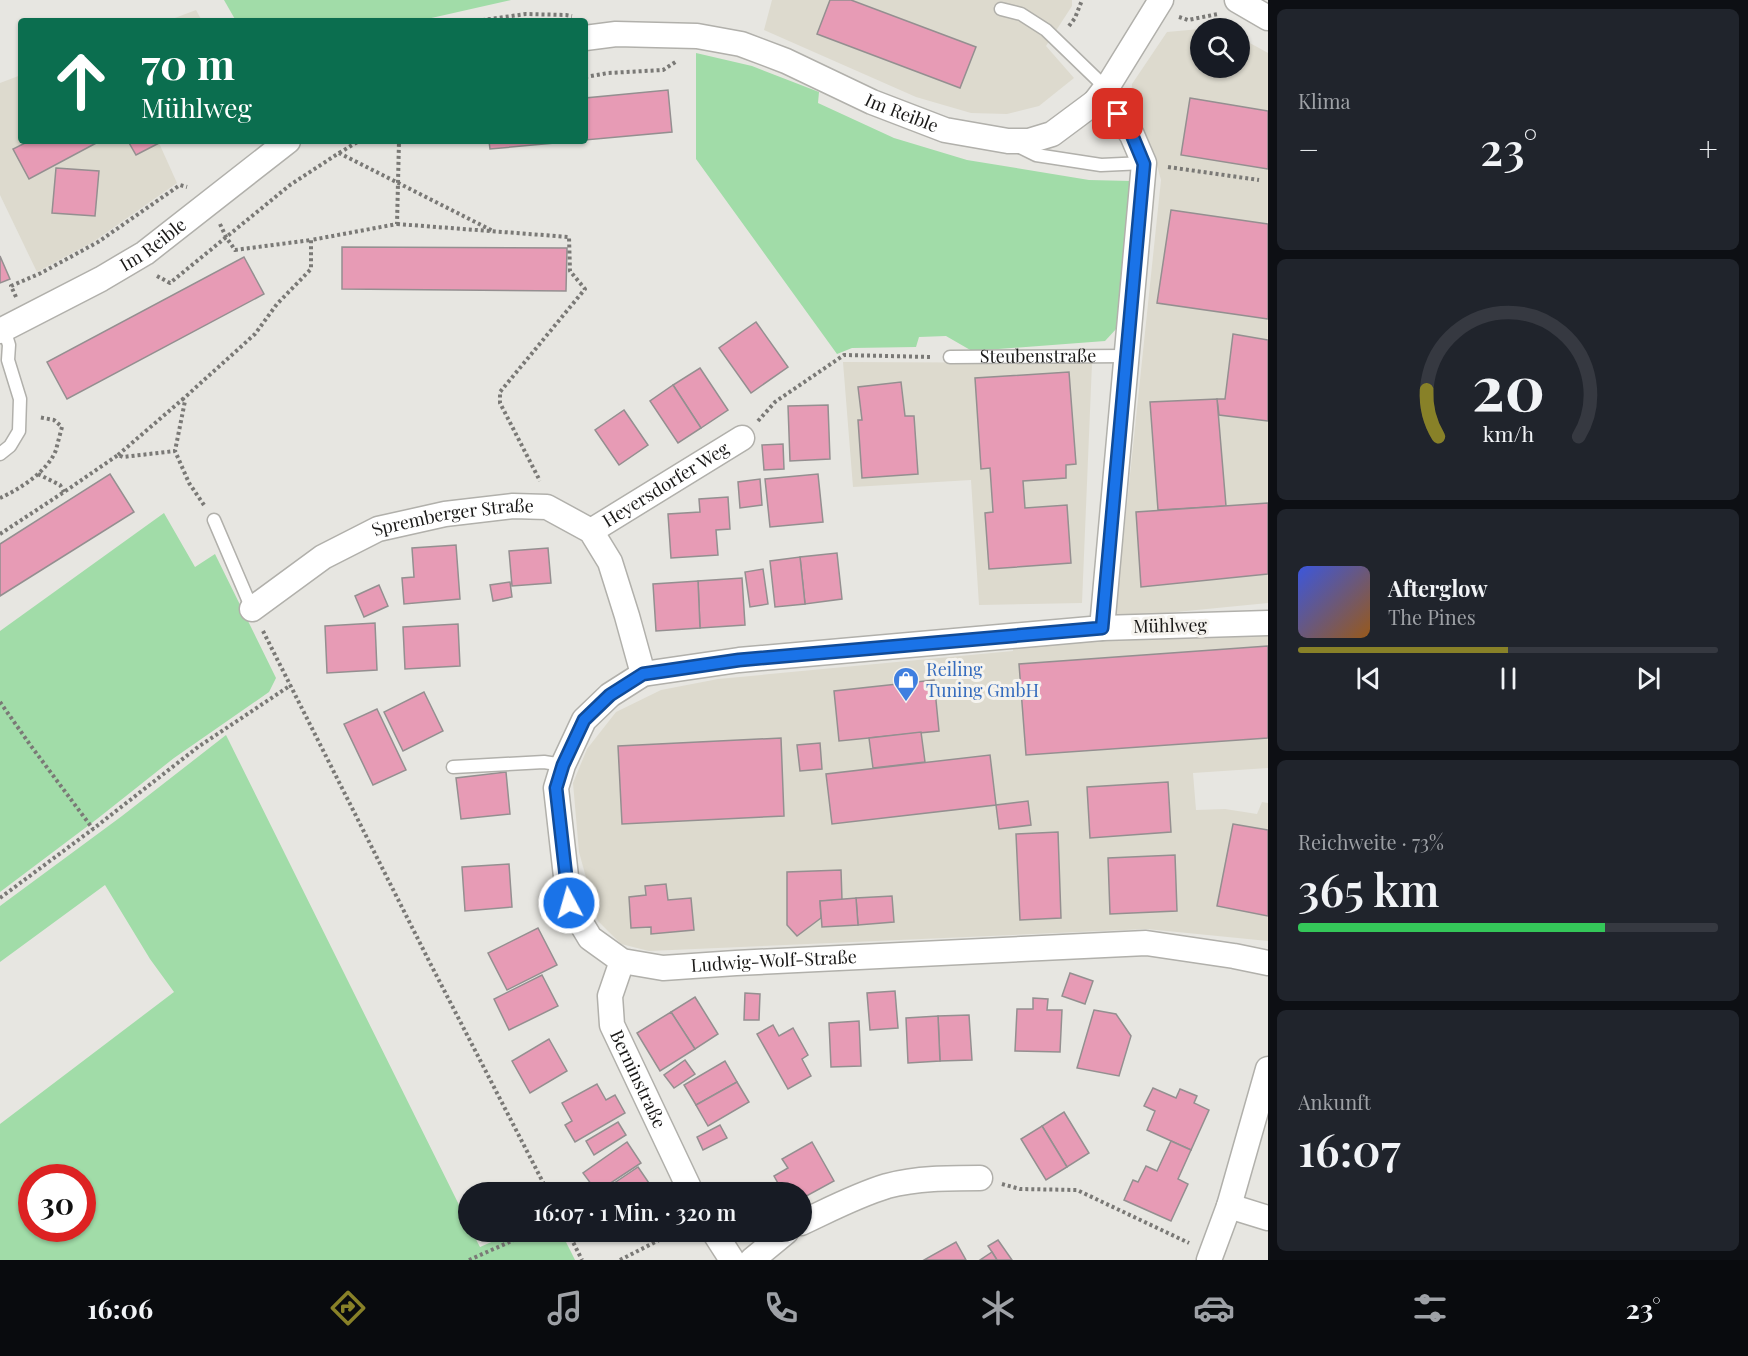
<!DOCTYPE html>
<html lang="de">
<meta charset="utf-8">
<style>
body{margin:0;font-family:"Playfair Display",serif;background:#20242c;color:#f1f3f6;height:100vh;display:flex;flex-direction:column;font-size:22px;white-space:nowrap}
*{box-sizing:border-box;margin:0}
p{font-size:20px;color:#9ea1a6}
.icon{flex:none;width:33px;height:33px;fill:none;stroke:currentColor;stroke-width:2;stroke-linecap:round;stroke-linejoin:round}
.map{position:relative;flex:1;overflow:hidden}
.panel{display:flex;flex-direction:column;gap:9px;padding:9px;background:#0d0f14;width:480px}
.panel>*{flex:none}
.hud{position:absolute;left:18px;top:18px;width:570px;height:126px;border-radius:6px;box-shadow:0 2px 4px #0004;background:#0b6e4f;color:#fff;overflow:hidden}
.tools{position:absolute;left:1190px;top:18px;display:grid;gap:12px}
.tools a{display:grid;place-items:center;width:60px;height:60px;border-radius:50%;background:#171b24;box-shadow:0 2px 4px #0004;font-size:30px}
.speed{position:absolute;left:18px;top:1164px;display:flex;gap:12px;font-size:30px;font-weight:700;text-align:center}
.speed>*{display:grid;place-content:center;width:78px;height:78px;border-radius:50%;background:#171b24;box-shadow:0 2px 4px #0004;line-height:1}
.speed .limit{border:9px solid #d22;background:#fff;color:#111}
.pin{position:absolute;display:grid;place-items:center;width:51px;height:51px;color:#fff;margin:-26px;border-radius:12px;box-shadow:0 3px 9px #0006}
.me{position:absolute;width:66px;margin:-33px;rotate:354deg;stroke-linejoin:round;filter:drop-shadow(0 0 4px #0008)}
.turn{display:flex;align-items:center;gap:21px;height:126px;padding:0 24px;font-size:27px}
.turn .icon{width:78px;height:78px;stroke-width:2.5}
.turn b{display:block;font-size:42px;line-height:51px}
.big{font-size:45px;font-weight:600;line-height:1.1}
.panel .tile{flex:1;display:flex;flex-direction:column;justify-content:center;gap:9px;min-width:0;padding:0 21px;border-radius:9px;background:#20242c}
.panel .dial{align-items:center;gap:0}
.dial svg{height:156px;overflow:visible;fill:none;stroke:#363941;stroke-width:7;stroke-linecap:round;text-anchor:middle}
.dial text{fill:#f1f3f6;stroke:none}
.song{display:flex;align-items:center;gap:18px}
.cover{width:72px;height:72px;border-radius:9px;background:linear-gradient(135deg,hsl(230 70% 55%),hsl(30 70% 35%))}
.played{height:6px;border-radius:3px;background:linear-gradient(90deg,#888128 50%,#363941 50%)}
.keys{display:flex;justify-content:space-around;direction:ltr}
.heat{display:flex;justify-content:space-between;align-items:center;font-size:33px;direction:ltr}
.charge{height:9px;border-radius:4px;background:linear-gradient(90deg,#34c759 73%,#363941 0)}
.trip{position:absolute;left:458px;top:1182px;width:354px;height:60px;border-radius:30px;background:#171b24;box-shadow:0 2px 4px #0004;font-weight:600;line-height:60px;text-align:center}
.dock{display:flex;height:96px;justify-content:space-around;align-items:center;background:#090b0e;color:#9ea1a6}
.dock .icon{width:42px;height:42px}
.dock .on{color:#888128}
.dock b{font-size:27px;color:#f1f3f6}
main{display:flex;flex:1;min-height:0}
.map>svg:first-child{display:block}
</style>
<main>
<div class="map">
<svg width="1268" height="1260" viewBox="0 0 1268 1260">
<rect width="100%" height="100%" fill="#e7e6e1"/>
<g fill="#dddace">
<path d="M772,0H1072V6L1046,46L1074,78L1039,106L1007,114L971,113L916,97L764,30Z"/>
<path d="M196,10L202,21H167Z"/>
<path d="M1200,29V68H1239V37L1268,53V603L1115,618L1161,180L1153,151L1130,113L1132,84L1167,32Z"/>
<path d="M21,75V141H163L159,143L177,183L93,242L37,272L0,195V83Z"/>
<path d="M843,362L1092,363L1082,603L979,605L971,480L853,487Z"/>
<path d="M1208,632H1268V768L1193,773L1196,810L1225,809L1257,814L1262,802L1268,803V941L1147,929L649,951L621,944L598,921L579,852L573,783L587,749L616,712L661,690L718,679L1013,651V648Z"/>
</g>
<g fill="#a1dca8" fill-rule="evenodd">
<path d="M224,0H511L418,21H236Z"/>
<path d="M696,53L752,66L819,92L818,103L894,138L967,160L1089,180L1131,181L1125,258L1117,328L1105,341L972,351L946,336L919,337L916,347L852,348L837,354L696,159Z"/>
<path d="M164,513L195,567L215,554L276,678L269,692L174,758L97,819L0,892V631Z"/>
<path d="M226,735L468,1223V1232H472L480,1247L514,1232H561L575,1260H0V1124L174,992L150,959L105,885L0,962V906L122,816ZM32,1178H82V1228H32Z"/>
</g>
<g fill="#e79bb5" stroke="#948f90" stroke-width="1.5">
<path d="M830,0H851L976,47L960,88L817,34Z"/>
<path d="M668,90L672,132L585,140V98Z"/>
<path d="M1190,98L1268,111V169L1181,155Z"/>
<path d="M29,141H100L29,179L13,149Z"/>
<path d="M128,141H163L136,155Z"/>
<path d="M489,141H577L490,149Z"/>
<path d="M56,168L99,171L95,216L52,213Z"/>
<path d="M1171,210L1268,224V319L1157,303Z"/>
<path d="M342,247L567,248L566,291L342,289Z"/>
<path d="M0,256L10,279L0,283Z"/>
<path d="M244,257L264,294L67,399L47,362Z"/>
<path d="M756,322L788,367L751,393L719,348Z"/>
<path d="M1233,334L1268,340V421L1219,415L1217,399H1225Z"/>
<path d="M700,368L728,410L701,428L673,385Z"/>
<path d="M1069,372L1076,464L1066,465V478L1023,481L1025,508L1067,505L1071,563L989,569L985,513L993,512L990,468L981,469L975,378Z"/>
<path d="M901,382L905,416H914L918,474L862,478L858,420H862L858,387Z"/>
<path d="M673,385L701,428L678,443L650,401Z"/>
<path d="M1217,399L1226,506L1158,510L1150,402Z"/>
<path d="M828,405L830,459L790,461L788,406Z"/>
<path d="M624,410L648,445L619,465L595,430Z"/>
<path d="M783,444L784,469L764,470L762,445Z"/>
<path d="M110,474L134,512L0,596V544Z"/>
<path d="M818,474L823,522L770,527L765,479Z"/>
<path d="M760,479L762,505L740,508L738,482Z"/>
<path d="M728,497L730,529L716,530L718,555L671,558L668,514L700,512L699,499Z"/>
<path d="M1268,503V574L1141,587L1136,512Z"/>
<path d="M456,545L460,599L404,604L402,578L414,577L412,548Z"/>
<path d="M548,548L551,583L512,586L509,551Z"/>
<path d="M837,553L842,599L805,604L800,557Z"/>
<path d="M800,557L805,604L775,607L770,561Z"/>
<path d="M763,569L768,604L750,607L745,572Z"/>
<path d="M742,578L745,625L700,628L698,581Z"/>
<path d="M698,581L700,628L656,631L653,584Z"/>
<path d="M510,582L512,597L493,601L490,585Z"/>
<path d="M379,585L388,606L364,617L355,596Z"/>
<path d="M375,623L377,670L327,673L325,626Z"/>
<path d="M458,624L460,666L405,669L403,627Z"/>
<path d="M1268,646V738L1026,755L1019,664Z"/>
<path d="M934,680L939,731L839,741L834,691Z"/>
<path d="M424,692L443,731L403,751L384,712Z"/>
<path d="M377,709L406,770L373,785L344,724Z"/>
<path d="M921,732L925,762L873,768L869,738Z"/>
<path d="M781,738L784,816L622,824L618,746Z"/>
<path d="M820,743L822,769L800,771L797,745Z"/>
<path d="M990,755L996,805L832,824L826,774Z"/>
<path d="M506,772L510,814L461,819L456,778Z"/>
<path d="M1168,782L1171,832L1090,838L1087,787Z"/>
<path d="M1028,801L1031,825L999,829L996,805Z"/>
<path d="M1233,824L1268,830V916L1217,906Z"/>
<path d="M1058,832L1061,918L1020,920L1016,834Z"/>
<path d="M1175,855L1177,911L1110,914L1108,858Z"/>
<path d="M509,864L512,907L465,911L462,867Z"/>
<path d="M841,870L842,900L820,901L821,918L797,936L787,925V872Z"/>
<path d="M666,884L668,900L691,898L694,930L651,934V927L631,928L629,897L646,895L645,886Z"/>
<path d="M892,896L894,922L858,925L856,898Z"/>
<path d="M856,898L858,925L822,927L820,901Z"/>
<path d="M538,928L557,965L507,990L488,953Z"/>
<path d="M1070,973L1093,981L1085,1004L1062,996Z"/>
<path d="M542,975L558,1006L509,1030L494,999Z"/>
<path d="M895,991L898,1028L870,1030L867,993Z"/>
<path d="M745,993L760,994L759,1020H744Z"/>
<path d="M695,997L718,1034L695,1049L671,1012Z"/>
<path d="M1033,998L1048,999L1047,1010H1062L1060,1052L1015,1051L1017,1009H1033Z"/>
<path d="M1094,1010L1116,1014L1131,1036L1119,1076L1077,1068Z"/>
<path d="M671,1012L695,1049L660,1071L637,1033Z"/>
<path d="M969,1015L972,1060L940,1061L938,1016Z"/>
<path d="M938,1016L940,1061L908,1063L906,1018Z"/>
<path d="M859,1021L861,1066L831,1067L829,1023Z"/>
<path d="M773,1025L779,1036L793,1028L808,1055L802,1059L811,1076L788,1089L757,1034Z"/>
<path d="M549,1039L567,1071L530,1093L512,1061Z"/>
<path d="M685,1060L695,1074L674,1088L664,1075Z"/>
<path d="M725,1061L737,1082L696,1105L684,1085Z"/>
<path d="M737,1082L749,1102L708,1126L696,1105Z"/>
<path d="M597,1084L606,1100L615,1095L625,1113L575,1142L565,1125L572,1121L562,1103Z"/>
<path d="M1153,1088L1176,1098L1180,1089L1197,1096L1194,1103L1209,1110L1191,1150L1147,1130L1155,1111L1144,1106Z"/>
<path d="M1064,1112L1089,1153L1067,1167L1042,1126Z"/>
<path d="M618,1122L626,1135L594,1155L586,1141Z"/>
<path d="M720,1125L727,1138L703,1150L697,1137Z"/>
<path d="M1042,1126L1067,1167L1046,1180L1021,1139Z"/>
<path d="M1171,1141L1191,1150L1178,1179L1188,1184L1171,1221L1124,1200L1133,1180L1138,1182L1146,1166L1157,1171Z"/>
<path d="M627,1142L641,1163L597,1192L583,1173Z"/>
<path d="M812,1142L834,1181L801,1199V1192H783L774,1176L788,1168L782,1159Z"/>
<path d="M638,1167L651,1186L641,1192H601Z"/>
<path d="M611,1232H627L616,1239Z"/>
<path d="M645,1232H663L650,1240Z"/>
<path d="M998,1240L1012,1260H997L992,1252L988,1246Z"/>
<path d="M956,1242L966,1260H924Z"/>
<path d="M992,1252L997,1260H980Z"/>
</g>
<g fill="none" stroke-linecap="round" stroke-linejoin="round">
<defs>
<g id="service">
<path d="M1001,9L1021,14L1046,30L1106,88"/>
<path d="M1016,145L1036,155L1101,165L1144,163"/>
<path id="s1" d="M950,357L1127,356"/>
<path d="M0,454L10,446L19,431L20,399L8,360L9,345L4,329"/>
<path d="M214,520L252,609"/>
<path d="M453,767L544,762L563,765"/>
</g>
<g id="minor">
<path d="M1237,0L1268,18"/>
<path id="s2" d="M585,38L616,34L697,36L741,44L786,61L872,102L945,130L1008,141H1029L1052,134L1095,102L1111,81L1161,0"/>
<path d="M1095,102L1118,114L1132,135L1144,163L1102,628"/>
<path id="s3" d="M0,331L101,279L145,253L288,141"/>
<path id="s4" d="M591,531L742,438"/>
<path id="s5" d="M252,609L323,557L378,529L445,514L513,506L547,507L591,531L610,562L627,616L643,674"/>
<path id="s6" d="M1268,623L1102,628L739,660L643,674L610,695L584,720L563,765L556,788L569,903L590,938L622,961L663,968L736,963L1146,943L1234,956L1268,963"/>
<path id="s7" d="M622,961L610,996L612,1025L691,1192"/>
<path d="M1229,1206L1268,1218"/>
<path d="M801,1223C829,1210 857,1195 887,1186C917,1178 949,1178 980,1178"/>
<path d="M714,1232L732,1260"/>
<path d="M752,1260L786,1232"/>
<path d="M1209,1260L1229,1206L1268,1069"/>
</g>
</defs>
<use href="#service" stroke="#b1b0ab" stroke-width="15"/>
<use href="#minor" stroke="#b1b0ab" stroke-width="27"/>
<g stroke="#7a7976" stroke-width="4" stroke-dasharray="3 3" stroke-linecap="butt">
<path d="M1179,17L1188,20L1218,14"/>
<path d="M476,21L526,14L566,15L572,16"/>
<path d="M1069,26L1075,18L1082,0"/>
<path d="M585,77L608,73L663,70L677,61"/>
<path d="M339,153L359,141"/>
<path d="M1168,167L1259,180"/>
<path d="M220,224L226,237L235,250L311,240"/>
<path d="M397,224L569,237L570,271L585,289L500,392V403L540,481"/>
<path d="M157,276L170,283L290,185L339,153L493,231"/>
<path d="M16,297L11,286L41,273L98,242L180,185L187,187"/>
<path d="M758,421L775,402L844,355L931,357"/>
<path d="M118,455L183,399"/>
<path d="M38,474L60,485L64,492"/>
<path d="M0,498C20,489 48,471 56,450C58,442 60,434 62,427L54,420L38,417"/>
<path d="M204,505L189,483L175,451L185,401L183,399L255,334L277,304L311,269V240L397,224L399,141"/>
<path d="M0,534L64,492L118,455L123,457L175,451"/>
<path d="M263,631L429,961L548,1192"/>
<path d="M0,702L31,746L93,829"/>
<path d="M0,898L93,829L198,747L291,685"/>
<path d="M1002,1184L1020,1189L1077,1190L1189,1243"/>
<path d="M568,1232L582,1260"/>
<path d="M469,1260L532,1232"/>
<path d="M620,1260L675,1232"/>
</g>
<use href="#service" stroke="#fff" stroke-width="12"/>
<use href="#minor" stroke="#fff" stroke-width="24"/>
</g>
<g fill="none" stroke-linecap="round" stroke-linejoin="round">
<defs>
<path id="route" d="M569,903L556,788L563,765L584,720L610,695L643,674L739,660L1102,628L1144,164L1132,135L1118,114"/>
</defs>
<use href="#route" stroke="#114b97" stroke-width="15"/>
<use href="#route" stroke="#1a73e8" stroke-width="10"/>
</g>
<defs>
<symbol id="shop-pin" viewBox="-11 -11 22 30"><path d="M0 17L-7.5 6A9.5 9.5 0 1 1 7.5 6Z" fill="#3f7fe0" stroke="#f5f3ee"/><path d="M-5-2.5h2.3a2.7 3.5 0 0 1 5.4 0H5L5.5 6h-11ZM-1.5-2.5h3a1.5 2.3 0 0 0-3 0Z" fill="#fff"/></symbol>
</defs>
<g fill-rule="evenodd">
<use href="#shop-pin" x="891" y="665" width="30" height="40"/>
</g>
<g text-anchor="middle" stroke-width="6" stroke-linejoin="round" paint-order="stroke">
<g font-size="18" fill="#1a1918" stroke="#f5f3ee">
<text dy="6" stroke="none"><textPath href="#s2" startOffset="332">Im Reible</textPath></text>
<text dy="6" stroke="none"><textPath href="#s3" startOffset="176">Im Reible</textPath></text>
<text dy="6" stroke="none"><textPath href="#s1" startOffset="88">Steubenstraße</textPath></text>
<text dy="6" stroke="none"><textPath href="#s4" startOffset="88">Heyersdorfer Weg</textPath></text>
<text dy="6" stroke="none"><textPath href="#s5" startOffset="226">Spremberger Straße</textPath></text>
<text transform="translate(1170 626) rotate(-1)" y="6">Mühlweg</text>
<text dy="6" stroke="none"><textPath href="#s6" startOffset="1125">Ludwig-Wolf-Straße</textPath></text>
<text dy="6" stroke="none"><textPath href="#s7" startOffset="126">Berninstraße</textPath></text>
</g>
<g font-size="18" fill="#366cbe" stroke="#f5f3ee" text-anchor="start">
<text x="926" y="676">Reiling<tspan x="926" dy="21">Tuning GmbH</tspan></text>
</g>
</g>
</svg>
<div class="tools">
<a><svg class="icon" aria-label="search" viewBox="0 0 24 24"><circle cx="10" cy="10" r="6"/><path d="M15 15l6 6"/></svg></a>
</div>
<div class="speed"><div class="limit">30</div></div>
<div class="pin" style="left:1118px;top:114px;background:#d93025"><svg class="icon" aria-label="arrive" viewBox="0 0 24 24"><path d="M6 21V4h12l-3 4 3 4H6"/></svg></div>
<svg class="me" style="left:569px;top:903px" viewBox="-20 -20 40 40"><circle r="17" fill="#1a73e8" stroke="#fff" stroke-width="3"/><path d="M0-11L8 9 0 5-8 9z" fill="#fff"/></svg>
<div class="trip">16:07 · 1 Min. · 320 m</div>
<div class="hud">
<div class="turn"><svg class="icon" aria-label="ahead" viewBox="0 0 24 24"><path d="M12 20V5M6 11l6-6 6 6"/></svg><div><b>70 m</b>Mühlweg</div></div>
</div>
</div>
<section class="panel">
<div class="tile"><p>Klima</p>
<div class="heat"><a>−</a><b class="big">23°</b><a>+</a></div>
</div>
<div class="tile dial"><svg viewBox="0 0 100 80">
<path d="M14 69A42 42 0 1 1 86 69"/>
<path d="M14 69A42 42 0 0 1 8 45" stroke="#888128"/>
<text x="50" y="56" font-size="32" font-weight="700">20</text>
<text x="50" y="72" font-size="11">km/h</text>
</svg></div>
<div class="tile">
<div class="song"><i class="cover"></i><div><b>Afterglow</b><p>The Pines</p></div></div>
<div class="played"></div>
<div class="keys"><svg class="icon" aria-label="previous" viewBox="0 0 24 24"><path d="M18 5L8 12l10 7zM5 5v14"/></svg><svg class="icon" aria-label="pause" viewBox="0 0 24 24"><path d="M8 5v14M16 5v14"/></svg><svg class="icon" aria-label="next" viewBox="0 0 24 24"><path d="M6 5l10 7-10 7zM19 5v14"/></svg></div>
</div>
<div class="tile"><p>Reichweite · 73%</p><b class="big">365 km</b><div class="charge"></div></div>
<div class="tile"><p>Ankunft</p><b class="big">16:07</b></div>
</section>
</main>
<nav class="dock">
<b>16:06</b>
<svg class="icon on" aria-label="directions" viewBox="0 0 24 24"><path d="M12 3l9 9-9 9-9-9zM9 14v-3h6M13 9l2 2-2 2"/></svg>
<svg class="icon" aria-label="music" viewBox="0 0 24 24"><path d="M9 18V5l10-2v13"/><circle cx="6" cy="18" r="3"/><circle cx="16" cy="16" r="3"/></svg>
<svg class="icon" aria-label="phone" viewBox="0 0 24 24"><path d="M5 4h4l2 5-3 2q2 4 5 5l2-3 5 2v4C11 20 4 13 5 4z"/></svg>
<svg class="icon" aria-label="climate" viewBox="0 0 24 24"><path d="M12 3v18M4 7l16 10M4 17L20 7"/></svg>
<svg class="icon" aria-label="car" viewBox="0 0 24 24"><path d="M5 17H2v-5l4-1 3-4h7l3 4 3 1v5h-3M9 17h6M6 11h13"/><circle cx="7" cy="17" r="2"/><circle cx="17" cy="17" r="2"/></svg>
<svg class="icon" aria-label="filters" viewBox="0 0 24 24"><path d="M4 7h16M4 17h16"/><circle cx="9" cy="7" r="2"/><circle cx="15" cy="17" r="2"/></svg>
<b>23°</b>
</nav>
